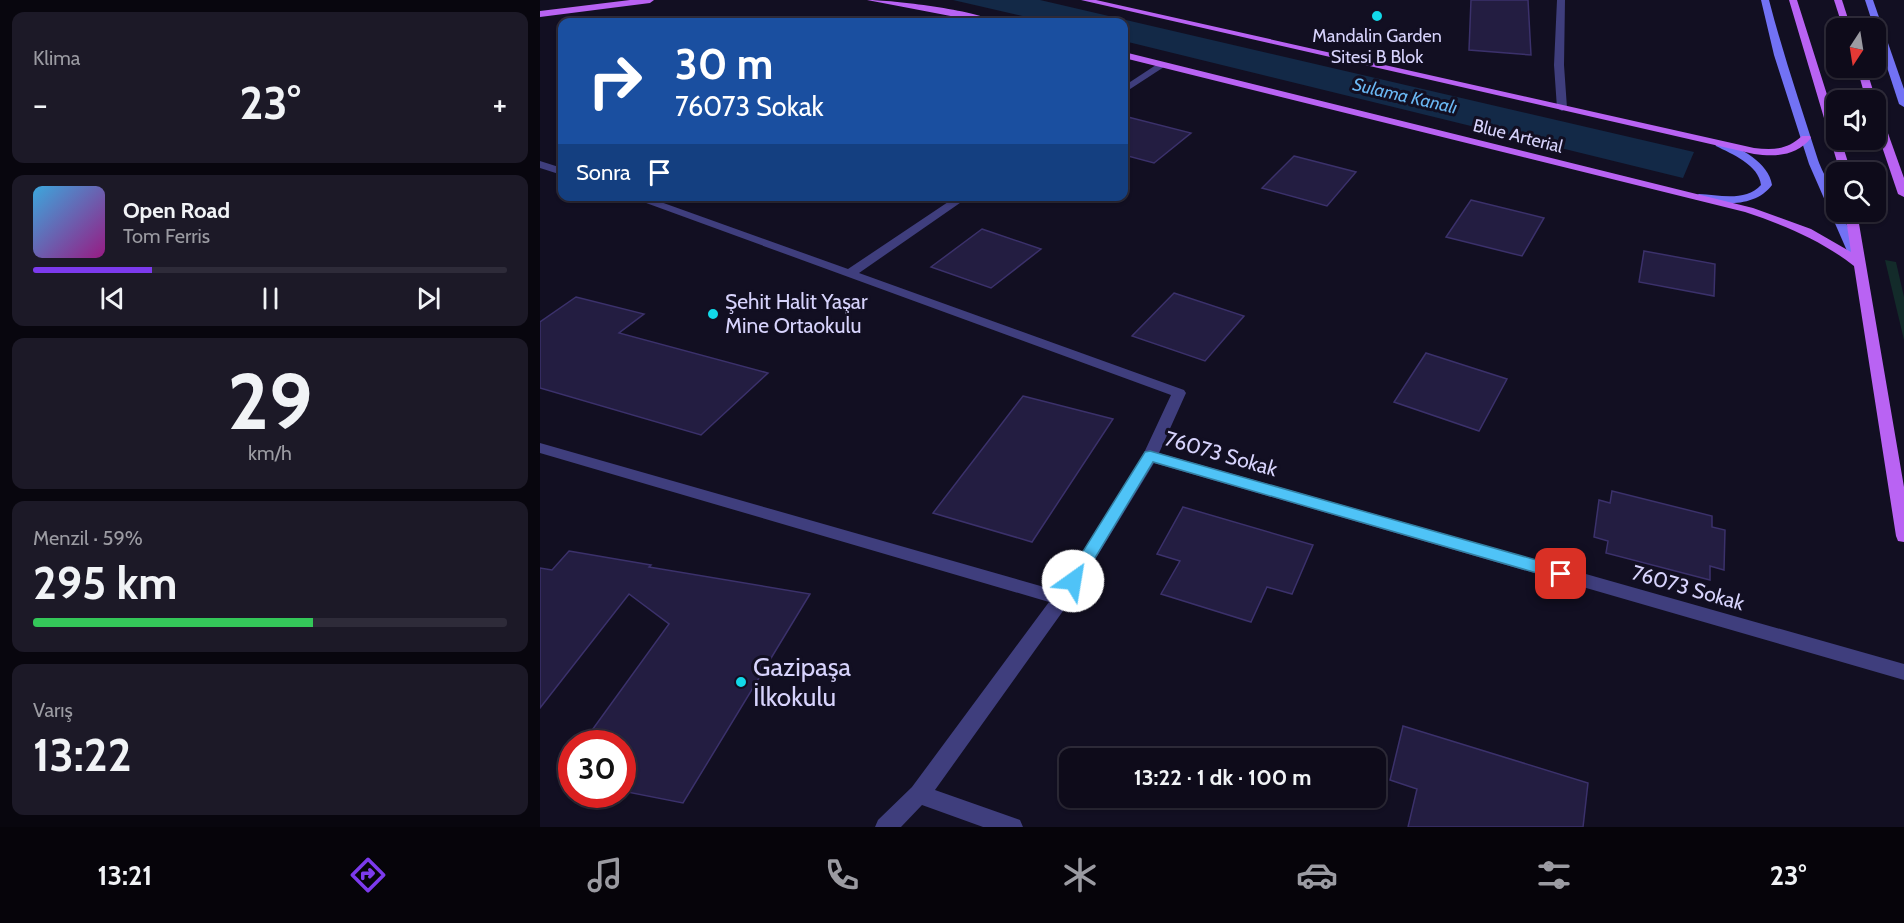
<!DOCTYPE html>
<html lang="tr">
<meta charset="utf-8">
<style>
body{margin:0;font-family:Cabin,sans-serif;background:#1c1927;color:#f1f3f6;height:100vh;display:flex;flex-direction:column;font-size:22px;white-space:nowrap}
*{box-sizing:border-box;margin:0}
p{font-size:20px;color:#9b9ba2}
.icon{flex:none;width:33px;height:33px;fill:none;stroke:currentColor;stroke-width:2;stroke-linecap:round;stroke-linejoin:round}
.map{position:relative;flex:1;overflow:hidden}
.details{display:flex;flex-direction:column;gap:12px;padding:12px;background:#08060e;width:540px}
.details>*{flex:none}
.hud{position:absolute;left:18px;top:18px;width:570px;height:183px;border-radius:12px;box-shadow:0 2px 4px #0004,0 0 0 2px #2e2b39;background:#1a4fa0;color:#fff;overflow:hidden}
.needle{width:39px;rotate:192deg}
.buttons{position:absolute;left:1286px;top:18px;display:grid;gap:12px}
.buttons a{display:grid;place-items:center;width:60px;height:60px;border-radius:12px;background:#0e0b1a;box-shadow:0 2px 4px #0004,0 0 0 2px #2e2b39;font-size:30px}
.speed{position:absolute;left:18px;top:730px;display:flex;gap:12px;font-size:30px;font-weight:700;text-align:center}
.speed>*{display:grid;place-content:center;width:78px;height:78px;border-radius:50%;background:#0e0b1a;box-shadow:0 2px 4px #0004,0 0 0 2px #2e2b39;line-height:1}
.speed .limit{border:9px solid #d22;background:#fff;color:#111}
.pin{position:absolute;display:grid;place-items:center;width:51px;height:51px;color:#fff;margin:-26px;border-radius:12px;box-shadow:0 3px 9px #0006}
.me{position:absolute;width:66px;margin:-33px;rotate:32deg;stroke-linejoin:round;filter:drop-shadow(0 0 4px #0008)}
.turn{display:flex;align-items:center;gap:21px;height:126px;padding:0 18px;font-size:27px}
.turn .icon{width:78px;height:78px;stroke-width:2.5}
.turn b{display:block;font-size:42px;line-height:51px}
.then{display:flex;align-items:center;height:57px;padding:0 18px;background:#0003;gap:12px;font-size:22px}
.big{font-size:45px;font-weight:700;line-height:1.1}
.details .tile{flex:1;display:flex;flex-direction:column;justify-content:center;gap:9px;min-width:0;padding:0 21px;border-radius:12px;background:#1c1927}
.details .dial{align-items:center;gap:0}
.dial b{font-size:78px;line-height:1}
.song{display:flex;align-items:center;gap:18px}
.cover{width:72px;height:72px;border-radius:9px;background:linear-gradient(135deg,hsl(200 70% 55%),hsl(310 70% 35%))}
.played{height:6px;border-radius:3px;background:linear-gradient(90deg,#7c3aed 25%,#2e2b39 25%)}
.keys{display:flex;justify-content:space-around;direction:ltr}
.heat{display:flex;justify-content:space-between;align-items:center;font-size:33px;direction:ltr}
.charge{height:9px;border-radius:4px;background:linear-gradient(90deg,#34c759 59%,#2e2b39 0)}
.trip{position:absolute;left:519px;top:748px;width:327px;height:60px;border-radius:12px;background:#0e0b1a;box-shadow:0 2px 4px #0004,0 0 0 2px #2e2b39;font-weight:700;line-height:60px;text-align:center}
.tab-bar{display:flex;height:96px;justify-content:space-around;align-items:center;background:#06040a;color:#9b9ba2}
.tab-bar .icon{width:42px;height:42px}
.tab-bar .current{color:#7c3aed}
.tab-bar b{font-size:27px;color:#f1f3f6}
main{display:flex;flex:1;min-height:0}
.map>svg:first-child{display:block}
</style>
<main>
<section class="details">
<div class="tile"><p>Klima</p>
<div class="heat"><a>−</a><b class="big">23°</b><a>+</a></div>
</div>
<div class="tile">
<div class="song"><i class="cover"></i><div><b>Open Road</b><p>Tom Ferris</p></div></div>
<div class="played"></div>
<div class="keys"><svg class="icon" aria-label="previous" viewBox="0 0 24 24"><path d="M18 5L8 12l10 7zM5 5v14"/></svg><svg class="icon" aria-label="pause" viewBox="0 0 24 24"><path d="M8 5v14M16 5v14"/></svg><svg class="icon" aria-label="next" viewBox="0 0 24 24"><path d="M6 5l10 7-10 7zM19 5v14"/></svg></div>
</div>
<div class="tile dial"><b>29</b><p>km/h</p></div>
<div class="tile"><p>Menzil · 59%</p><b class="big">295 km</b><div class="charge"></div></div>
<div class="tile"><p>Varış</p><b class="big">13:22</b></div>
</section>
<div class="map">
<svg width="1364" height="827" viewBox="0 0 1364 827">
<rect width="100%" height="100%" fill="#120f22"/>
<path fill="#132b2a" d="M1345,260L1356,262L1364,297V340Z"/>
<path fill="#132947" d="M413,0H500L1154,152L1143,178L584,41V22H508Z"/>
<g fill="#231d41" stroke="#3b316b" stroke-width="1.5">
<path d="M931,0H988L991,55L929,50Z"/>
<path d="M584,116L651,133L614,163L584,155Z"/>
<path d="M754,156L816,172L787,206L722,188Z"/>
<path d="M931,200L1004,218L982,256L906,237Z"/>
<path d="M442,229L501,249L451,288L391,267Z"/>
<path d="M1104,251L1175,264L1174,296L1099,282Z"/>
<path d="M634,293L704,316L665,361L592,336Z"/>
<path d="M36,297L104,314L79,333L228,373L161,435L0,388V322Z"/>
<path d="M886,353L967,379L939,431L854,402Z"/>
<path d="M483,396L573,419L492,542L393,513Z"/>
<path d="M1072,491L1172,516V527L1185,530L1184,570L1170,566V580L1066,553L1068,541L1054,537L1059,500L1070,503Z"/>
<path d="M643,507L773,545L752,594L727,587L711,622L621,594L640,561L617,554Z"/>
<path d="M29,551L111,565L109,567L270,594L143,803L82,791V744H42L129,624L89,594L0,708V568L12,570Z"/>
<path d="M863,726L1048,783L1043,827H868L877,789L850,780Z"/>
</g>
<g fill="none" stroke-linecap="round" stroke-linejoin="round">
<g fill="#3f3e7d" fill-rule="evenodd">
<path d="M1017,0H1025L1024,65L1027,108L1022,111L1017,108L1014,65Z"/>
<path d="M619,63L627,65L584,93V86Z"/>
<path d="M0,161L22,168V175L0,168Z"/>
<path d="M87,196H104L308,269L417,196H430L319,273L644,390L646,393L619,453L1364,664V680L614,463L528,604L395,790L480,820L483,827H443L382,805L361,827H335L338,820L372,787L509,602L0,453V443L518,591L603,455L631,395Z"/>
</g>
<g fill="#7272f4" fill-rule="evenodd">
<path d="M1221,0H1229C1243,54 1261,107 1278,160C1284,177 1296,192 1296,212H1301L1323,260L1321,263L1317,264L1311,260L1269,164L1234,55Z"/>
<path d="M1325,0H1333L1364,89V107L1359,104Z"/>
<path d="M1180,141C1200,147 1229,163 1232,185C1215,208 1180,205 1155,199L1153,197L1159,194C1179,195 1206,202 1221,185C1219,165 1192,154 1176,146L1175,144Z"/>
</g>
<g fill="#b963f3" fill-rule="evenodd">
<path d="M90,0H114L110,3L0,17V11Z"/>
<path d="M327,0C352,0 437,10 455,22H442Z"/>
<path d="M541,0H556L1214,148C1233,150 1247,150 1262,136H1270L1271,138C1256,156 1236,157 1214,154Z"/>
<path d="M1249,0H1257L1296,123V140H1301L1311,172H1300Z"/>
<path d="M1294,0H1302L1311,28H1303Z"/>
<path d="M584,52L1213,208L1271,229L1311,252L1305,212H1317L1364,487V542L1358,541L1356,536L1314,266C1281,240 1244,225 1205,212L584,58Z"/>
<path d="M1317,68H1326L1336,100L1335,101L1326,100Z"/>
<path d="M1335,108L1340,111L1364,178V197L1358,194L1335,126Z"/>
</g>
</g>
<path fill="#4fc3f7" stroke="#337fa1" stroke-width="1.5" d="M610,451L1021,567L1027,569L1029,574L1027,578L1021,580L613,462L538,586L533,587L527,586L525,581L527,577L605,452Z"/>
<g fill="#12d9e9" stroke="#120f22" stroke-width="2">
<circle cx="837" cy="16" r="6"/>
<circle cx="173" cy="314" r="6"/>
<circle cx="201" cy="682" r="6"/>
</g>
<g text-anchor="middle" stroke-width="6" stroke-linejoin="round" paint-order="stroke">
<g font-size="18" fill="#d7d3fc" stroke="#120f22">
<text x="837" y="42">Mandalin Garden<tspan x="837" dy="21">Sitesi B Blok</tspan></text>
</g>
<g font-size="18" font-style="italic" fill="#6ab7f3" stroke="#120f22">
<text transform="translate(865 96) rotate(13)" y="6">Sulama Kanalı</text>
</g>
<g font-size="18" fill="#d7d3fc" stroke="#120f22">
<text transform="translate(978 136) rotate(14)" y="6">Blue Arterial</text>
</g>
<g font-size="21" fill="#d7d3fc" stroke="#120f22" text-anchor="start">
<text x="185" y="309">Şehit Halit Yaşar<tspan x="185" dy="24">Mine Ortaokulu</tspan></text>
</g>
<g font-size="21" fill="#d7d3fc" stroke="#120f22">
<text transform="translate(681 454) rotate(16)" y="7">76073 Sokak</text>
<text transform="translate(1148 588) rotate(16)" y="7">76073 Sokak</text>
</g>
<g font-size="26" fill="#d7d3fc" stroke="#120f22" text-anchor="start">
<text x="213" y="676">Gazipaşa<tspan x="213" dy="30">İlkokulu</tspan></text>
</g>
</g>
</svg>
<div class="buttons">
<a><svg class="needle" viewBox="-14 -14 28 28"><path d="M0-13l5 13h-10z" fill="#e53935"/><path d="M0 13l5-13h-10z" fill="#9b9ba2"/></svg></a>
<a><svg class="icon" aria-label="sound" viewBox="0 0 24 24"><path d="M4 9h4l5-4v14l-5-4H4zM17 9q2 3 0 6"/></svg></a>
<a><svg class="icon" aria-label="search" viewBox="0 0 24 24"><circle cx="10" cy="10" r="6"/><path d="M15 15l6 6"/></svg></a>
</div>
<div class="speed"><div class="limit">30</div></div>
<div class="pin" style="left:1021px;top:574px;background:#d93025"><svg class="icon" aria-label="arrive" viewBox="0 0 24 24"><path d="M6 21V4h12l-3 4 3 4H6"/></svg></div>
<svg class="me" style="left:533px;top:581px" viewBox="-20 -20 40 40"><circle r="19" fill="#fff"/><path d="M0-13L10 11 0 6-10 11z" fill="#4fc3f7"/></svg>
<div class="trip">13:22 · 1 dk · 100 m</div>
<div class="hud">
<div class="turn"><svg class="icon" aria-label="right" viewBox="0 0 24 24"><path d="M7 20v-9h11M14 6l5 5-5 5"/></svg><div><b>30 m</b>76073 Sokak</div></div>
<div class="then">Sonra<svg class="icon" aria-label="arrive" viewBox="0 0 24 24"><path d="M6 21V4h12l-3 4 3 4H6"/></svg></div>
</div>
</div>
</main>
<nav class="tab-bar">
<b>13:21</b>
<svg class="icon current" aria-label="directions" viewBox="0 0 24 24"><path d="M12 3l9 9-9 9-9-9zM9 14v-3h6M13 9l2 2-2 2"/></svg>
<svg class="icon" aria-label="music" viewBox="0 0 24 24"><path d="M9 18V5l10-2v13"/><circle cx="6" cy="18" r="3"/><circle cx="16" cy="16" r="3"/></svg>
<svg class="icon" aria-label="phone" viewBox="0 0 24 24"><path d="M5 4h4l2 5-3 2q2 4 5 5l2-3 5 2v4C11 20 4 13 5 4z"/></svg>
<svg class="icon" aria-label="climate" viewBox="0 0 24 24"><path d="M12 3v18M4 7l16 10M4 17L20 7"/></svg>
<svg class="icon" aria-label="car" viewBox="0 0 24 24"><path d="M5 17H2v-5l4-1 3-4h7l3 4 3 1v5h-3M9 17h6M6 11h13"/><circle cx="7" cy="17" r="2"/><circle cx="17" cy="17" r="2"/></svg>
<svg class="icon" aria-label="filters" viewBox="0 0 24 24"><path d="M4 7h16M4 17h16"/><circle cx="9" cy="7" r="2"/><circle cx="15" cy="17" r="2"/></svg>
<b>23°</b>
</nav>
